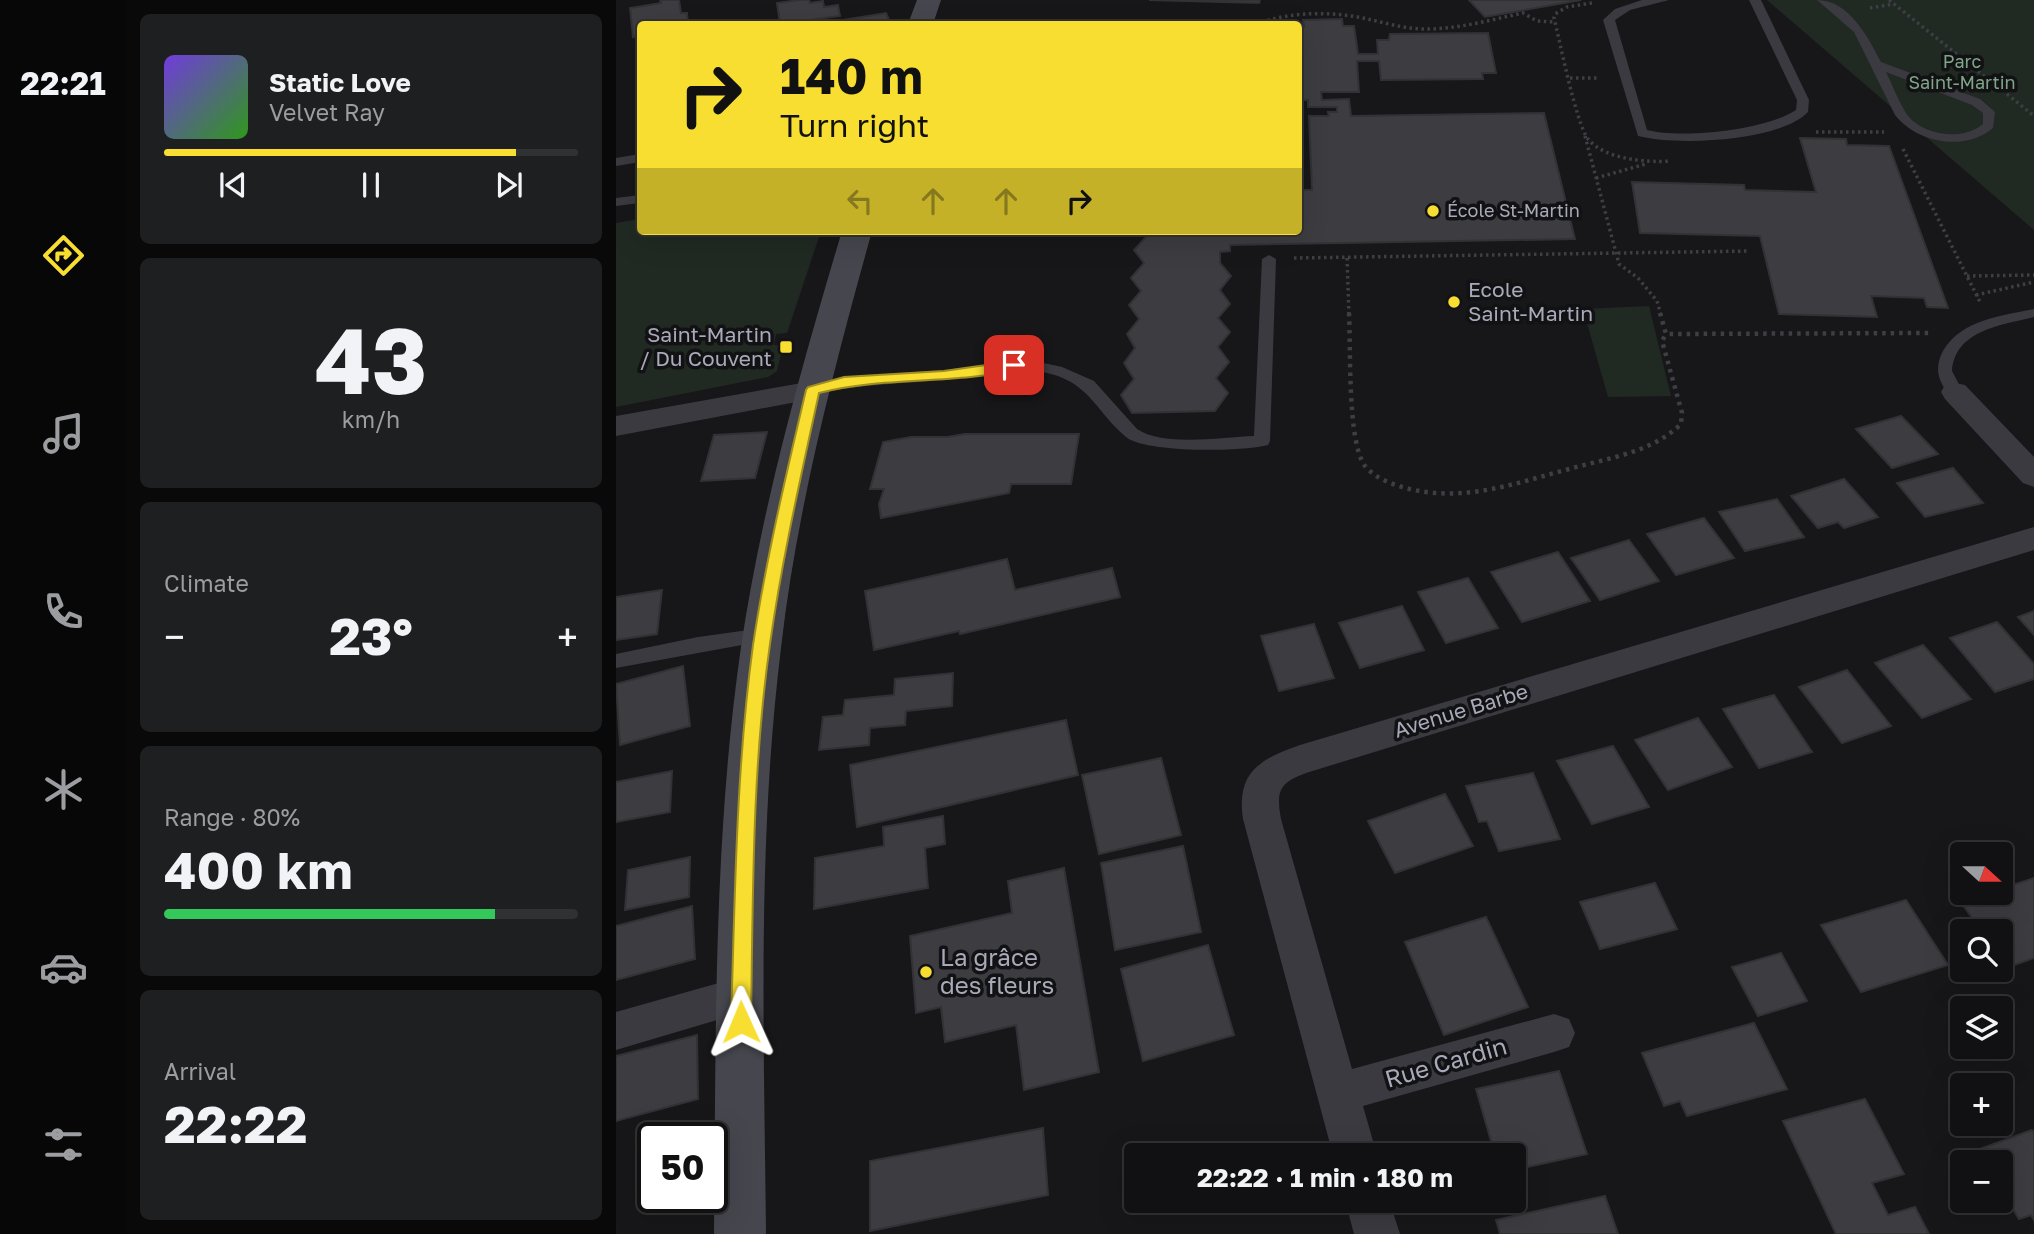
<!DOCTYPE html>
<meta charset="utf-8">
<style>
body{margin:0;font-family:"Golos Text",sans-serif;background:#1e1f21;color:#f1f3f6;height:100vh;display:flex;flex-direction:column;font-size:26px;white-space:nowrap}
*{box-sizing:border-box;margin:0}
p{font-size:23px;color:#9c9da0}
.icon{flex:none;width:38px;height:38px;fill:none;stroke:currentColor;stroke-width:2;stroke-linecap:round;stroke-linejoin:round}
.map{position:relative;flex:1;overflow:hidden}
.drawer{display:flex;flex-direction:column;gap:14px;padding:14px;background:#09090a;width:490px}
.drawer>*{flex:none}
.top-card{position:absolute;left:21px;top:21px;width:665px;height:214px;border-radius:7px;box-shadow:0 7px 28px #0002,0 0 0 2px #303133;background:#f7de31;color:#111;overflow:hidden}
.needle{width:46px;rotate:111deg}
.buttons{position:absolute;left:1334px;top:842px;display:grid;gap:14px}
.buttons a{display:grid;place-items:center;width:63px;height:63px;border-radius:7px;background:#111113;box-shadow:0 7px 28px #0002,0 0 0 2px #303133;font-size:35px}
.speed{position:absolute;left:21px;top:1122px;display:flex;gap:14px;font-size:35px;font-weight:700;text-align:center}
.speed>*{display:grid;place-content:center;width:91px;height:91px;border-radius:50%;background:#111113;box-shadow:0 7px 28px #0002,0 0 0 2px #303133;line-height:1}
.speed .limit{border:4px solid #111;border-radius:10px;background:#fff;color:#111}
.pin{position:absolute;display:grid;place-items:center;width:60px;height:60px;color:#fff;margin:-30px;border-radius:14px;box-shadow:0 4px 10px #0006}
.me{position:absolute;width:77px;margin:-38px;rotate:359deg;stroke-linejoin:round;filter:drop-shadow(0 0 5px #0008)}
.turn{display:flex;align-items:center;gap:24px;height:147px;padding:0 28px;font-size:32px}
.turn .icon{width:91px;height:91px;stroke-width:2.5}
.turn b{display:block;font-size:49px;line-height:60px}
.lanes{display:flex;align-items:center;height:66px;padding:0 28px;background:#0003;justify-content:center;gap:35px;direction:ltr}
.lanes .off{opacity:.35}
.big{font-size:52px;font-weight:700;line-height:1.1}
.drawer .tile{flex:1;display:flex;flex-direction:column;justify-content:center;gap:10px;min-width:0;padding:0 24px;border-radius:10px;background:#1e1f21}
.drawer .dial{align-items:center;gap:0}
.dial b{font-size:91px;line-height:1}
.song{display:flex;align-items:center;gap:21px}
.cover{width:84px;height:84px;border-radius:10px;background:linear-gradient(135deg,hsl(260 70% 55%),hsl(110 70% 35%))}
.played{height:7px;border-radius:4px;background:linear-gradient(90deg,#f7de31 85%,#303133 85%)}
.keys{display:flex;justify-content:space-around;direction:ltr}
.heat{display:flex;justify-content:space-between;align-items:center;font-size:38px;direction:ltr}
.charge{height:10px;border-radius:5px;background:linear-gradient(90deg,#34c759 80%,#303133 0)}
.trip{position:absolute;left:508px;top:1143px;width:402px;height:70px;border-radius:7px;background:#111113;box-shadow:0 7px 28px #0002,0 0 0 2px #303133;font-weight:700;line-height:70px;text-align:center}
main{display:flex;flex:1;min-height:0}
.dock{display:flex;flex-direction:column;width:126px;justify-content:space-around;align-items:center;background:#070708;color:#9c9da0}
.dock .icon{width:49px;height:49px}
.dock .active{color:#f7de31}
.dock b{font-size:32px;color:#f1f3f6}
.map>svg:first-child{display:block}
</style>
<main>
<nav class="dock">
<b>22:21</b>
<svg class="icon active" aria-label="directions" viewBox="0 0 24 24"><path d="M12 3l9 9-9 9-9-9zM9 14v-3h6M13 9l2 2-2 2"/></svg>
<svg class="icon" aria-label="music" viewBox="0 0 24 24"><path d="M9 18V5l10-2v13"/><circle cx="6" cy="18" r="3"/><circle cx="16" cy="16" r="3"/></svg>
<svg class="icon" aria-label="phone" viewBox="0 0 24 24"><path d="M5 4h4l2 5-3 2q2 4 5 5l2-3 5 2v4C11 20 4 13 5 4z"/></svg>
<svg class="icon" aria-label="climate" viewBox="0 0 24 24"><path d="M12 3v18M4 7l16 10M4 17L20 7"/></svg>
<svg class="icon" aria-label="car" viewBox="0 0 24 24"><path d="M5 17H2v-5l4-1 3-4h7l3 4 3 1v5h-3M9 17h6M6 11h13"/><circle cx="7" cy="17" r="2"/><circle cx="17" cy="17" r="2"/></svg>
<svg class="icon" aria-label="filters" viewBox="0 0 24 24"><path d="M4 7h16M4 17h16"/><circle cx="9" cy="7" r="2"/><circle cx="15" cy="17" r="2"/></svg>
</nav>
<section class="drawer">
<div class="tile">
<div class="song"><i class="cover"></i><div><b>Static Love</b><p>Velvet Ray</p></div></div>
<div class="played"></div>
<div class="keys"><svg class="icon" aria-label="previous" viewBox="0 0 24 24"><path d="M18 5L8 12l10 7zM5 5v14"/></svg><svg class="icon" aria-label="pause" viewBox="0 0 24 24"><path d="M8 5v14M16 5v14"/></svg><svg class="icon" aria-label="next" viewBox="0 0 24 24"><path d="M6 5l10 7-10 7zM19 5v14"/></svg></div>
</div>
<div class="tile dial"><b>43</b><p>km/h</p></div>
<div class="tile"><p>Climate</p>
<div class="heat"><a>−</a><b class="big">23°</b><a>+</a></div>
</div>
<div class="tile"><p>Range · 80%</p><b class="big">400 km</b><div class="charge"></div></div>
<div class="tile"><p>Arrival</p><b class="big">22:22</b></div>
</section>
<div class="map">
<svg width="1418" height="1234" viewBox="0 0 1418 1234">
<rect width="100%" height="100%" fill="#171719"/>
<g fill="#212923">
<path d="M1151,0H1418V230Z"/>
<path d="M24,219V231H205L171,333L160,334L158,345H167L161,371L152,377L0,407V223Z"/>
<path d="M1033,306L1055,396L992,397L967,309Z"/>
</g>
<g fill="#3d3c41" stroke="#323135" stroke-width="2">
<path d="M44,0H63L65,13H71L72,24H24V36L17,37L14,8L45,3Z"/>
<path d="M183,0H193L194,3L207,1L208,7L222,5L224,16L164,24L161,3Z"/>
<path d="M533,0H644L643,3Z"/>
<path d="M853,0H965L869,17Z"/>
<path d="M270,13L275,24H202Z"/>
<path d="M726,19L727,26H738L742,54H762L761,40H773L774,34L872,33L880,73H866L867,79L765,80L763,61H741L743,92H705L706,100L733,99L735,116L928,113L959,239L614,245V251L604,252V263L615,276L604,290L614,304L602,318L614,332L602,347L613,362L600,378L612,393L599,411L516,413L505,395L518,379L508,363L519,348L511,334L523,319L513,305L525,291L515,278L528,263L518,250L530,237L525,231H682V190H696L693,116H713L712,112H721V107H692V100H682V27H688L687,20Z"/>
<path d="M1184,138L1230,139L1231,145L1273,146L1332,308L1311,307L1308,298L1255,296L1261,317L1163,314L1144,236L1024,233L1016,182L1128,185L1129,190L1200,192Z"/>
<path d="M1285,416L1322,454L1276,468L1240,429Z"/>
<path d="M151,432L139,478L85,481L98,435Z"/>
<path d="M349,434H463L455,484H395L393,493L265,518L263,504L268,489H254L267,442L295,437H331Z"/>
<path d="M1337,468L1367,503L1309,517L1281,483Z"/>
<path d="M1228,479L1262,517L1228,528L1222,522L1202,528L1175,496Z"/>
<path d="M1161,499L1188,537L1129,551L1103,512Z"/>
<path d="M1088,518L1118,558L1060,575L1031,534Z"/>
<path d="M1013,540L1043,581L984,600L955,558Z"/>
<path d="M942,552L974,601L906,622L875,572Z"/>
<path d="M391,559L399,590L496,568L504,597L344,634L343,631L258,650L249,591Z"/>
<path d="M852,578L882,628L830,643L802,592Z"/>
<path d="M46,590L41,634L0,640V597Z"/>
<path d="M786,606L808,650L744,668L723,623Z"/>
<path d="M1418,611V635L1402,617Z"/>
<path d="M1381,622L1418,664V679L1379,692L1334,638Z"/>
<path d="M698,624L718,678L663,691L645,636Z"/>
<path d="M1307,645L1355,699L1306,718L1259,663Z"/>
<path d="M67,666L74,726L4,745L0,684Z"/>
<path d="M1231,670L1275,726L1226,743L1183,687Z"/>
<path d="M337,673L336,706L290,711L289,725L254,728L253,745L203,750L207,717L227,715L229,700L278,695L279,679Z"/>
<path d="M1158,695L1196,752L1143,768L1107,709Z"/>
<path d="M1082,718L1116,767L1052,790L1019,740Z"/>
<path d="M450,720L462,775L241,827L234,765Z"/>
<path d="M997,746L1033,807L976,824L941,761Z"/>
<path d="M545,758L565,835L483,854L466,775Z"/>
<path d="M56,771L54,812L0,822V782Z"/>
<path d="M917,773L944,839L883,851L871,821L863,822L850,786Z"/>
<path d="M829,794L857,846L779,873L752,821Z"/>
<path d="M327,816L329,844L309,848L312,888L198,909L199,858L268,846L267,827Z"/>
<path d="M567,846L585,932L499,950L485,863Z"/>
<path d="M74,857L73,897L9,910L12,870Z"/>
<path d="M448,868L483,1072L408,1090L400,1025L329,1042L325,1007L300,1013L294,936L396,913L392,881Z"/>
<path d="M1418,878V958L1390,968L1384,959V931H1365L1345,902L1375,892H1384V889Z"/>
<path d="M1039,883L1061,929L984,949L964,902Z"/>
<path d="M1290,900L1332,965L1245,992L1205,925Z"/>
<path d="M76,906L79,959L0,980V926Z"/>
<path d="M870,917L912,1007L828,1035L789,942Z"/>
<path d="M592,945L618,1035L527,1061L505,969Z"/>
<path d="M1165,953L1191,1001L1142,1016L1116,967Z"/>
<path d="M1138,1023L1171,1089L1071,1116L1064,1101L1048,1106L1026,1053Z"/>
<path d="M81,1035L82,1099L0,1121V1056Z"/>
<path d="M943,1071L971,1154L898,1170V1155H879L860,1089Z"/>
<path d="M1249,1099L1288,1174L1256,1183L1272,1215L1299,1207L1313,1234H1220L1167,1121Z"/>
<path d="M427,1128L432,1195L254,1231V1161Z"/>
<path d="M1416,1130L1418,1133V1220L1415,1215L1403,1219L1384,1188V1162H1368L1361,1150Z"/>
<path d="M989,1196L1002,1234H884L880,1220Z"/>
</g>
<g fill="none" stroke-linecap="round" stroke-linejoin="round">
<g stroke="#3e3e45" stroke-width="3.5" stroke-dasharray="2.5 3.5" stroke-linecap="butt">
<path d="M1273,0L1373,80"/>
<path d="M976,3L951,7L939,14L938,18C944,42 960,123 972,139C988,159 1031,163 1054,161"/>
<path d="M1254,8L1277,4"/>
<path d="M640,24C673,12 712,11 747,18C766,22 785,28 805,29C839,30 874,20 907,13L921,21L939,22"/>
<path d="M954,78H984"/>
<path d="M1391,94L1418,116"/>
<path d="M1200,132H1268"/>
<path d="M969,136L1003,264L1022,278L1041,301L1045,315"/>
<path d="M1287,149L1365,304"/>
<path d="M980,178L1030,164"/>
<path d="M678,258L1134,251"/>
<path d="M731,258L733,315"/>
<path d="M1351,276L1418,275"/>
<path d="M1360,295L1418,282"/>
</g>
<g stroke="#3e3e45" stroke-width="4.5" stroke-dasharray="3.5 5" stroke-linecap="butt">
<path d="M733,313C735,347 731,442 749,466C758,477 773,483 786,487C844,504 897,484 953,469C992,458 1035,453 1065,424L1066,413L1046,341L1050,334"/>
<path d="M1044,313L1050,334L1315,333"/>
</g>
<g fill="#3a3a40" fill-rule="evenodd">
<path d="M1026,0H1053L1014,10L999,20L1031,130C1066,139 1150,130 1180,110L1181,100L1133,0H1145L1193,100L1192,112C1163,142 1061,146 1022,136L987,20L999,9Z"/>
<path d="M1201,0C1233,0 1252,37 1265,62L1364,99L1379,112L1377,128C1349,152 1301,143 1279,115L1238,32ZM1270,72L1356,105L1367,113V124C1347,141 1309,136 1292,116C1283,103 1277,86 1270,72Z"/>
<path d="M24,154V162L0,166V158Z"/>
<path d="M24,195V203L0,206V198Z"/>
<path d="M653,255L660,259L654,441L652,445C627,452 529,453 510,437C482,414 474,384 435,374C401,365 363,376 329,380C284,384 240,384 197,395L189,390L192,386L228,377L328,370L414,360L446,367L478,381L521,429C547,447 607,437 638,436L646,259Z"/>
<path d="M1418,309V317C1386,325 1339,330 1336,371L1347,392L1339,397L1334,396C1322,381 1318,368 1327,351C1346,319 1385,316 1418,309Z"/>
<path d="M147,628L153,630L156,635L153,640L0,668V654L82,637Z"/>
</g>
<g fill="#3a3a40" fill-rule="evenodd">
<path d="M197,381L207,383L211,390L207,397L0,436V416Z"/>
<path d="M1339,383L1349,385L1418,457V487L1407,483L1329,399L1325,392L1329,385Z"/>
<path d="M1418,527V550L690,773C663,783 660,791 665,819L736,1069L938,1014L953,1019L959,1033L953,1047L938,1052L747,1106L761,1155H717L627,819C620,772 644,759 684,745Z"/>
<path d="M124,977L138,983L144,996L138,1009L0,1050V1012Z"/>
<path d="M729,1200H773L784,1234H738Z"/>
</g>
<g fill="#46464e" fill-rule="evenodd">
<path d="M301,0H325L317,24H292Z"/>
<path d="M226,231H256C218,368 181,507 165,648C141,843 148,1039 150,1234H98C100,1038 97,841 125,647C146,506 185,368 226,231Z"/>
</g>
</g>
<path fill="#f7de31" stroke="#a19020" stroke-width="2" d="M398,361L405,365L403,369C338,385 268,376 203,393C185,476 166,559 154,644C136,769 137,896 135,1022L132,1029L125,1031L118,1029L115,1022C119,896 120,770 137,645C150,559 170,475 190,390L192,387L228,377L328,371Z"/>
<g fill="#f7de31" stroke="#121214" stroke-width="2.5">
<circle cx="817" cy="211" r="7"/>
<circle cx="838" cy="302" r="7"/>
<rect x="163" y="340" width="14" height="14" rx="3.5"/>
<circle cx="310" cy="972" r="7"/>
</g>
<g text-anchor="middle" stroke-width="7" stroke-linejoin="round" paint-order="stroke">
<g font-size="18" fill="#7fa589" stroke="#121214">
<text x="1346" y="68">Parc<tspan x="1346" dy="21">Saint-Martin</tspan></text>
</g>
<g font-size="18" fill="#a9aab9" stroke="#121214" text-anchor="start">
<text x="831" y="217">École St-Martin</text>
</g>
<g font-size="21" fill="#a9aab9" stroke="#121214" text-anchor="start">
<text x="852" y="297">Ecole<tspan x="852" dy="24">Saint-Martin</tspan></text>
<text x="156" y="342" text-anchor="end">Saint-Martin<tspan x="156" dy="24">/ Du Couvent</tspan></text>
</g>
<g font-size="21" fill="#a9aab9" stroke="#121214">
<text transform="translate(845 711) rotate(-17)" y="7">Avenue Barbe</text>
</g>
<g font-size="24" fill="#a9aab9" stroke="#121214" text-anchor="start">
<text x="324" y="966">La grâce<tspan x="324" dy="28">des fleurs</tspan></text>
</g>
<g font-size="24" fill="#a9aab9" stroke="#121214">
<text transform="translate(830 1063) rotate(-16)" y="8">Rue Cardin</text>
</g>
</g>
</svg>
<div class="buttons">
<a><svg class="needle" viewBox="-14 -14 28 28"><path d="M0-13l5 13h-10z" fill="#e53935"/><path d="M0 13l5-13h-10z" fill="#9c9da0"/></svg></a>
<a><svg class="icon" aria-label="search" viewBox="0 0 24 24"><circle cx="10" cy="10" r="6"/><path d="M15 15l6 6"/></svg></a>
<a><svg class="icon" aria-label="layers" viewBox="0 0 24 24"><path d="M12 4l9 5-9 5-9-5zM3 14l9 5 9-5"/></svg></a>
<a>+</a>
<a>−</a>
</div>
<div class="speed"><div class="limit">50</div></div>
<div class="pin" style="left:398px;top:365px;background:#d93025"><svg class="icon" aria-label="arrive" viewBox="0 0 24 24"><path d="M6 21V4h12l-3 4 3 4H6"/></svg></div>
<svg class="me" style="left:125px;top:1022px" viewBox="-20 -20 40 40"><path d="M0-17L14 15 0 8-14 15z" fill="#f7de31" stroke="#fff" stroke-width="4"/></svg>
<div class="trip">22:22 · 1 min · 180 m</div>
<div class="top-card">
<div class="turn"><svg class="icon" aria-label="right" viewBox="0 0 24 24"><path d="M7 20v-9h11M14 6l5 5-5 5"/></svg><div><b>140 m</b>Turn right</div></div>
<div class="lanes"><svg class="icon off" aria-label="left" viewBox="0 0 24 24"><path d="M17 20v-9H6M10 6l-5 5 5 5"/></svg><svg class="icon off" aria-label="ahead" viewBox="0 0 24 24"><path d="M12 20V5M6 11l6-6 6 6"/></svg><svg class="icon off" aria-label="ahead" viewBox="0 0 24 24"><path d="M12 20V5M6 11l6-6 6 6"/></svg><svg class="icon" aria-label="right" viewBox="0 0 24 24"><path d="M7 20v-9h11M14 6l5 5-5 5"/></svg></div>
</div>
</div>
</main>
